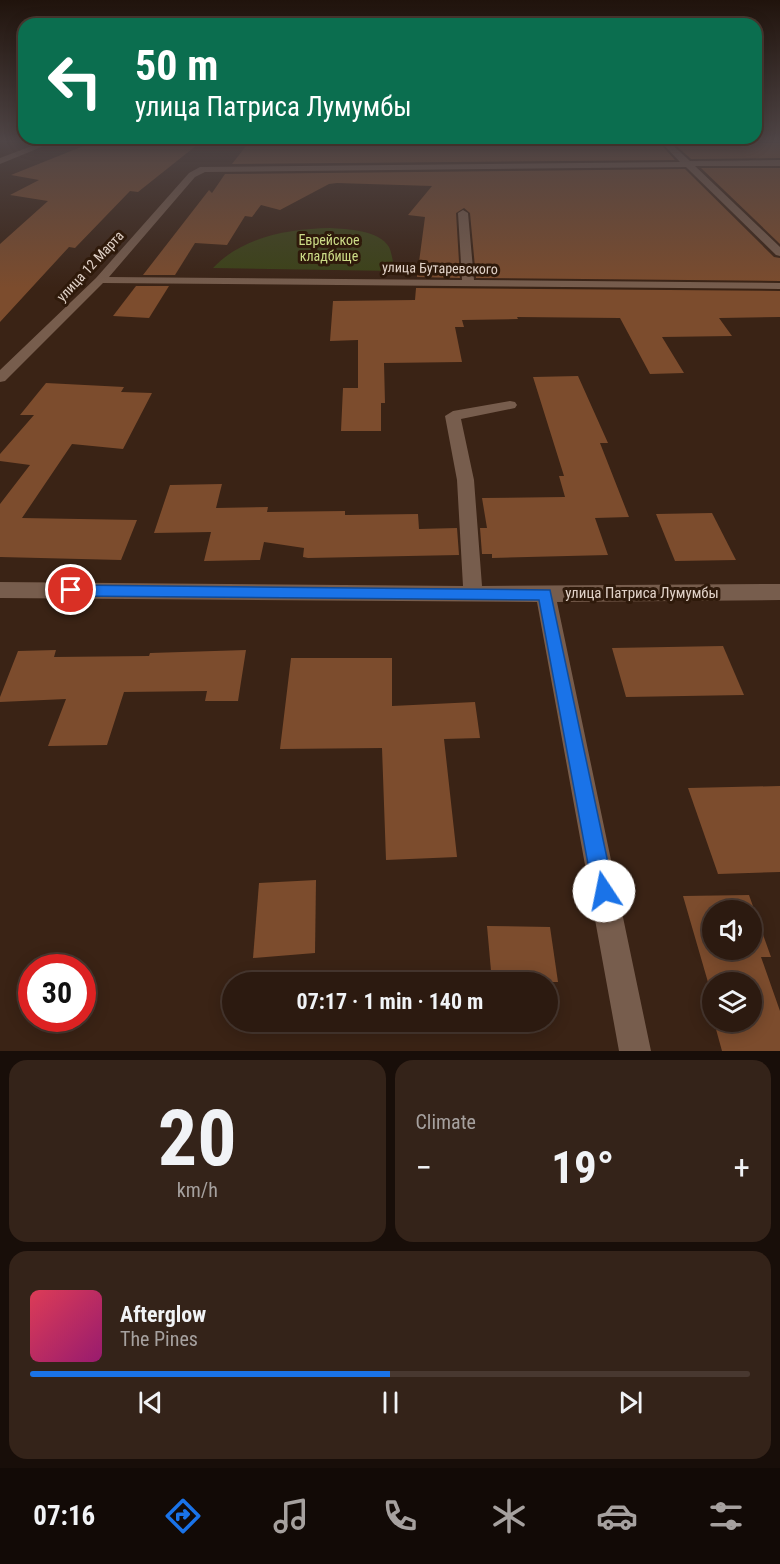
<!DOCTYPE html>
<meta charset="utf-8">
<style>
body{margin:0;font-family:"Roboto Condensed",sans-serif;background:#342319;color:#f1f3f6;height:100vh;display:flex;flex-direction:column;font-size:22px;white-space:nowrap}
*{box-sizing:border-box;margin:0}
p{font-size:20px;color:#a6a19f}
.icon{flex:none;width:33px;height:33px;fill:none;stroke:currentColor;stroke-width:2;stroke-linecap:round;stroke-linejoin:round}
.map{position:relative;height:1051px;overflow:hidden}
.panel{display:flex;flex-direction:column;gap:9px;padding:9px;background:#180e09;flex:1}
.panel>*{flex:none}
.top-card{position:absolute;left:18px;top:18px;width:744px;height:126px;border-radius:18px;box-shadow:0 3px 15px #0003,0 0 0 2px #483830;background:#0b6e4f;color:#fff;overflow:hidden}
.controls{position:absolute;left:702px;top:900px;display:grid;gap:12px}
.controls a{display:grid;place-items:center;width:60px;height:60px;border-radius:50%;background:#2c1a10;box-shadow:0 3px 15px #0003,0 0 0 2px #483830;font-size:30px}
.speed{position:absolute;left:18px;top:954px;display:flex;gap:12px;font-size:30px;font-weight:700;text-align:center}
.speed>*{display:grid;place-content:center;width:78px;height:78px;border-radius:50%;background:#2c1a10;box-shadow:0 3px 15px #0003,0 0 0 2px #483830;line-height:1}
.speed .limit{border:9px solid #d22;background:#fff;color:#111}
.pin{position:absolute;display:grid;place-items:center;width:51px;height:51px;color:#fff;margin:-26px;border:3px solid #fff;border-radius:50%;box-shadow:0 2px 6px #0007}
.me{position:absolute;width:66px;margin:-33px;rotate:349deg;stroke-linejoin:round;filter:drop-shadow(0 0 4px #0008)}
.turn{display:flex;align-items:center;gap:21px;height:126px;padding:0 18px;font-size:27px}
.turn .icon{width:78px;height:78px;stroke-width:2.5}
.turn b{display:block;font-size:42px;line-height:51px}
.big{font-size:45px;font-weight:700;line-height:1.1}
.panel .widget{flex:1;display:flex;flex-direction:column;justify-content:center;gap:9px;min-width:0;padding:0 21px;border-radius:18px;background:#342319}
.panel .dial{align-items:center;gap:0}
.dial b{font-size:78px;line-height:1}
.song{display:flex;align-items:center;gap:18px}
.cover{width:72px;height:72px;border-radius:9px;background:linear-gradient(135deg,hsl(350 70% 55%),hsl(320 70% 35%))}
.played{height:6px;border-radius:3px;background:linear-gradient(90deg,#1a73e8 50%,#483830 50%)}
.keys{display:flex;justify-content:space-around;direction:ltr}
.heat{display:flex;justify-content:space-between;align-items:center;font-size:33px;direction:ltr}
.panel .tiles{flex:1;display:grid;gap:9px;grid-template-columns:1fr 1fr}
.widget:last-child{grid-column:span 2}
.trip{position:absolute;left:222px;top:972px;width:336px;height:60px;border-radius:30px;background:#2c1a10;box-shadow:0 3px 15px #0003,0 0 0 2px #483830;font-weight:700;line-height:60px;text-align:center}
.tab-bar{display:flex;height:96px;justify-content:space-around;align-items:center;background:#120a06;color:#a6a19f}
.tab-bar .icon{width:42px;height:42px}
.tab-bar .active{color:#1a73e8}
.tab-bar b{font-size:27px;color:#f1f3f6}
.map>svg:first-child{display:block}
</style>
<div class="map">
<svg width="780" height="1051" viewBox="0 0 780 1051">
<rect width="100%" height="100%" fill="#3a2315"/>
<path fill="#3b4216" d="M330,228C347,229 379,230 389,247C392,253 393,264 395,271L213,268C243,236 289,229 330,228Z"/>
<g fill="#7c4c2d" fill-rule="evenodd">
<path d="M96,141H202L138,192L130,191L75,248L69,247L0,322V244L48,201L10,195L39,180L11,175Z"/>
<path d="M623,141H658L675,160L232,164L246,146H371V142H405L406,144Z"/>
<path d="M671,141H706L709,143H780V158L691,159Z"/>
<path d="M701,168H780V244Z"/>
<path d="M685,169L774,257L780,258V281L476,278L470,213L464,208L456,213L460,278L417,277L425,217L408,215L432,186L337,183L329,184L280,210L261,205L252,217L245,216L227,245L195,243L175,275H143L209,190L212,193L225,174Z"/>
<path d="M136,286H169L149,318L113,316Z"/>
<path d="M416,288L780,291V317L719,318L732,336L662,337L684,373L650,374L620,318L517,317L518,319L462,320L464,327H455L462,362L384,363L385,403H381V431H341L343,388H358V340L330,341L333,301L415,300Z"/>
<path d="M578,376L608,443H600L629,517L595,518L608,555L492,558V554H482L480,528H487L482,498L565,497L559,476H564L533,377Z"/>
<path d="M46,383L124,387L121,392L152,393L123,449L72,444L22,518L137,520L121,560L0,557V504L30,465L0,461V454L34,415H20Z"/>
<path d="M222,484L216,508L268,507L267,512L345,511V515L418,514L419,529L457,528L459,555L308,558L303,557L304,548L264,542L260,560L204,561L211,532L154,533L170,485Z"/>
<path d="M712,513L736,560L675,561L656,514Z"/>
<path d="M723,646L744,695L626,697L612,648Z"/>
<path d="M56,650L54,657L149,656L150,653L246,650L238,701H205L207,691L124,692L107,745L48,746L66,699L0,702V697L18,651Z"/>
<path d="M291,658H392V706L475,702L480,738L444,739L457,857L386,860L382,748L280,749Z"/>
<path d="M780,786V872L718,874L688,788Z"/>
<path d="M316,880L315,953L253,958L259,883Z"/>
<path d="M749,895L771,957H761L780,1011V1051H722L714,1022H752V982H712V996L683,896ZM712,910H752V950H712Z"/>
<path d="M487,926L550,927L558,982H492Z"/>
</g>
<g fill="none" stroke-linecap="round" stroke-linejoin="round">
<g fill="#775d4d" fill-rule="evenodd">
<path d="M45,141H56L0,164V158Z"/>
<path d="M660,141H668L690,161L780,160V166H695L780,247V256L776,255L686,167L205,172L195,177L109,277L462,280L458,213L463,210L468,213L474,280L780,283V289L103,283L5,381L0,382V370L96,278L189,173L200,167L680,162Z"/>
<path d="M510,401L515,402L517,405L515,408L461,419L474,480L482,586L780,584V600L557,602L651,1051H619L537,602L0,598V582L463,586L457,480L445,416L453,411Z"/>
</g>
</g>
<linearGradient id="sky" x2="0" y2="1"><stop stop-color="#20130c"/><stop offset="0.49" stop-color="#4f4546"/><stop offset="1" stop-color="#4f4546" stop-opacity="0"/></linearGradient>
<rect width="780" height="288" fill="url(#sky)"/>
<path fill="#1a73e8" stroke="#114b97" stroke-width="1.5" d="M71,585L550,590L614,891L611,899L604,902L596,899L593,891L539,600L71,596L66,595L63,590L66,586Z"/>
<g text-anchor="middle" stroke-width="6" stroke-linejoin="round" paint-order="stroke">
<g font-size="14" fill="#ccdc87" stroke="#2f1a0b">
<text x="329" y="245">Еврейское<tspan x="329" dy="16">кладбище</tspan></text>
</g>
<g font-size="14" fill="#e1d2c8" stroke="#2f1a0b">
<text transform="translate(90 266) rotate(-47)" y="5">улица 12 Марта</text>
<text transform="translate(440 268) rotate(1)" y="5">улица Бутаревского</text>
</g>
<g font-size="15" fill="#e1d2c8" stroke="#2f1a0b">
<text x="642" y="598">улица Патриса Лумумбы</text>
</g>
</g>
</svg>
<div class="controls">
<a><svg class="icon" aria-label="sound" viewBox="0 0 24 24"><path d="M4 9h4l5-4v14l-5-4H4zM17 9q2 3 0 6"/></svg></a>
<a><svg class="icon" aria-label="layers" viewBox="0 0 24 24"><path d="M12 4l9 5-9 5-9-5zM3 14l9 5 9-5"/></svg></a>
</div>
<div class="speed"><div class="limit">30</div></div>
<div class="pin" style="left:71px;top:590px;background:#d93025"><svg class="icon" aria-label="arrive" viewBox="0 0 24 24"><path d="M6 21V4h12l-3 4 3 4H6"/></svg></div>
<svg class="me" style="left:604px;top:891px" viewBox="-20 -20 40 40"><circle r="19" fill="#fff"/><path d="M0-13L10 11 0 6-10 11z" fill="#1a73e8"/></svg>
<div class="trip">07:17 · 1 min · 140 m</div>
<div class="top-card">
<div class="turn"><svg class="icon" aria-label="left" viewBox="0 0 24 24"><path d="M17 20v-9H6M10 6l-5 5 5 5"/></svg><div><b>50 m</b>улица Патриса Лумумбы</div></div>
</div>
</div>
<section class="panel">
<div class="tiles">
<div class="widget dial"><b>20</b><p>km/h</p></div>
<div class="widget"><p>Climate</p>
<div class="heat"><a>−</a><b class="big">19°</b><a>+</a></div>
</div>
<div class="widget">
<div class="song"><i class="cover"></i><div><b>Afterglow</b><p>The Pines</p></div></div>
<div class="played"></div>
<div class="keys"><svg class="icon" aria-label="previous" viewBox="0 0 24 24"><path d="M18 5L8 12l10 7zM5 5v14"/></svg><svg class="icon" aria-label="pause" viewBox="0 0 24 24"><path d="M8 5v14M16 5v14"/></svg><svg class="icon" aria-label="next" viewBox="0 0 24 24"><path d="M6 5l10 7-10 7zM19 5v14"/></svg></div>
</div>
</div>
</section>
<nav class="tab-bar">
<b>07:16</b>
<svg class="icon active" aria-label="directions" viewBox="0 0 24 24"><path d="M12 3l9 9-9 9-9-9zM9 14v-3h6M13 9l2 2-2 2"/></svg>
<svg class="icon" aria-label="music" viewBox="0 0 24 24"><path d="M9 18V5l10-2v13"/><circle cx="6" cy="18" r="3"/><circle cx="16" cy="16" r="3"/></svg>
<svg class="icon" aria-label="phone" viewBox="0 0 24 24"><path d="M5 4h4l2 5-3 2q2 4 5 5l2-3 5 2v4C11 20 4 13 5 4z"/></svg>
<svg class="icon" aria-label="climate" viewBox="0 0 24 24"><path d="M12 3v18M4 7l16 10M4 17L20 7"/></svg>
<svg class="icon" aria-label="car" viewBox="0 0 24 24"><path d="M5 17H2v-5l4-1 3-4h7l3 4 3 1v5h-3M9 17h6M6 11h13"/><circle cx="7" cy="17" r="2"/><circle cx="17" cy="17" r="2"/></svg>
<svg class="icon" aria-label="filters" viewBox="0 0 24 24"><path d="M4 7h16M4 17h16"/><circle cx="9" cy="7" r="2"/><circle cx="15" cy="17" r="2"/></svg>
</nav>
